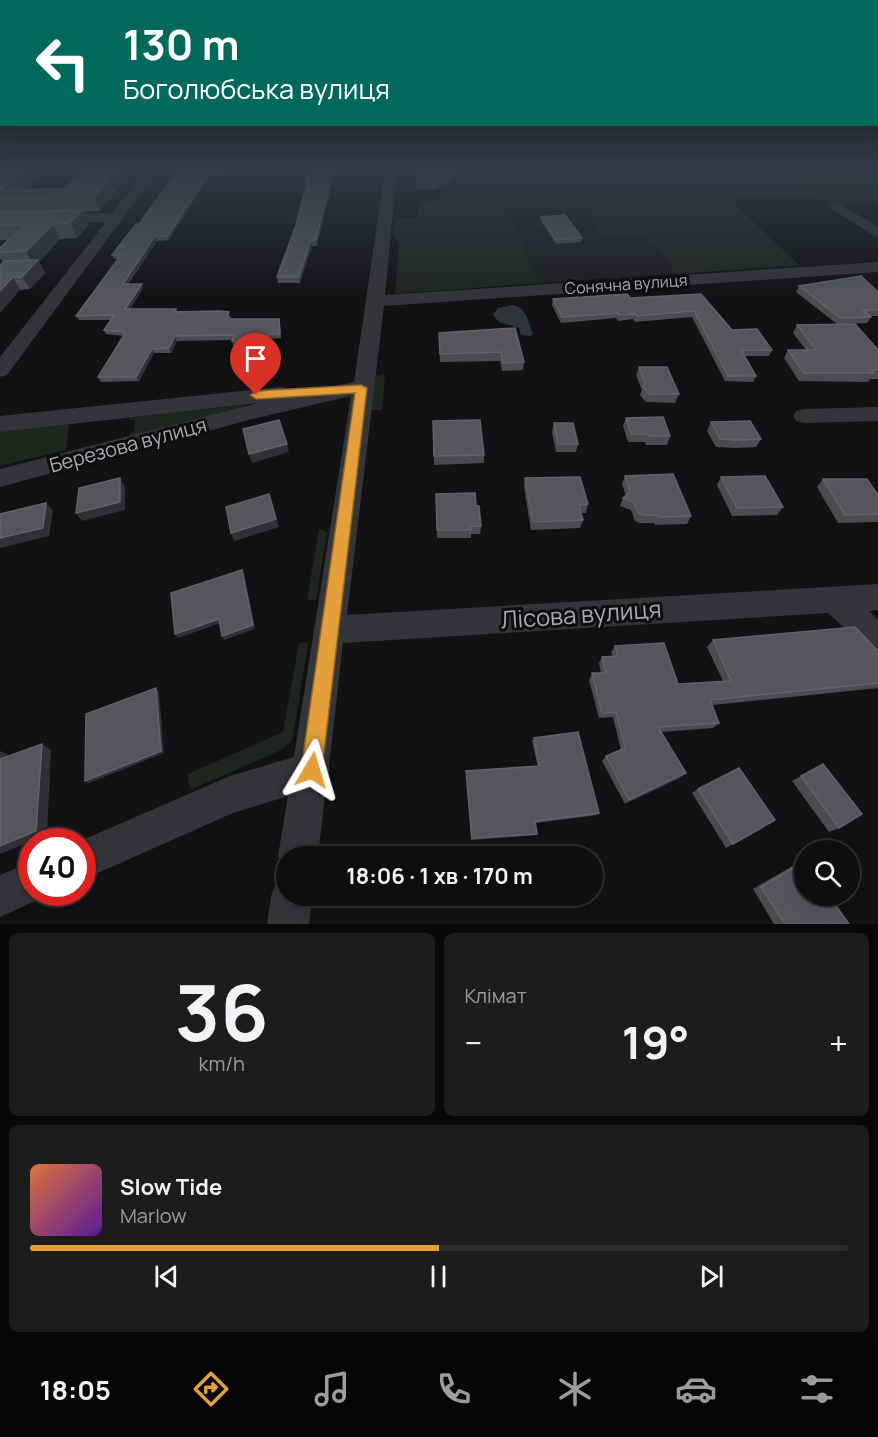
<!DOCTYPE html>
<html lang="uk">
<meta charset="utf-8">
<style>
body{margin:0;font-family:Manrope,sans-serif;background:#1c1c1d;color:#f1f3f6;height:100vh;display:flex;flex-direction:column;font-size:22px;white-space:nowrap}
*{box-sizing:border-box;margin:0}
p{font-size:20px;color:#9b9c9e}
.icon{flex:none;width:33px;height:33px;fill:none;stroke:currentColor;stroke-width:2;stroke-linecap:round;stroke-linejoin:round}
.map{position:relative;height:924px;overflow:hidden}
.sheet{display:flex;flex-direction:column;gap:9px;padding:9px;background:#080808;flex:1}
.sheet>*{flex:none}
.top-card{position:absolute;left:0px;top:0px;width:879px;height:126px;box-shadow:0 6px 24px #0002,0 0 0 2px #2e2e2f;background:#00695c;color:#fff;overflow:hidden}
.controls{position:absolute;left:794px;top:840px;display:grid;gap:12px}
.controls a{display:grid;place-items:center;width:66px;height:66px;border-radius:50%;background:#0e0e0f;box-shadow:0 6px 24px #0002,0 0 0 2px #2e2e2f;font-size:30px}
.speed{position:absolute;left:18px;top:828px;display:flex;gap:12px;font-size:30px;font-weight:700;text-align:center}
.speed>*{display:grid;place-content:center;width:78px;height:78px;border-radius:50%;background:#0e0e0f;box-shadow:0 6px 24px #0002,0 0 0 2px #2e2e2f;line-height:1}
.speed .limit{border:9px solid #d22;background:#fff;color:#111}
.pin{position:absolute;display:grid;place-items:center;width:51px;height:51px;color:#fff;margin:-62px -26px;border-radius:50% 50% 50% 0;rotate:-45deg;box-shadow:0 0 6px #0007}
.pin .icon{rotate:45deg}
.me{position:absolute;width:66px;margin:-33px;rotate:7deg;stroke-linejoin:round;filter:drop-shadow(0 0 4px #0008)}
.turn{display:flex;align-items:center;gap:21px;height:126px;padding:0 24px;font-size:27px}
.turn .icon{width:78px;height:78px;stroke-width:2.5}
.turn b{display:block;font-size:42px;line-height:51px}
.big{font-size:45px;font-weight:700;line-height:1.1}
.sheet .widget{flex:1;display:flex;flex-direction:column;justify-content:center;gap:9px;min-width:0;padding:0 21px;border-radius:9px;background:#1c1c1d}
.sheet .dial{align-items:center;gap:0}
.dial b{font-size:78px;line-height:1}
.song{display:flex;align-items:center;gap:18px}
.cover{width:72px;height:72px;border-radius:9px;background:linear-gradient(135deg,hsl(20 70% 55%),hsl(270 70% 35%))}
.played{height:6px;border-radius:3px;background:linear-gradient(90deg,#e49f3a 50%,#2e2e2f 50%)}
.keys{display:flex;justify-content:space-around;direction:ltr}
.heat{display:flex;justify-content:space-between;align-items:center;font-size:33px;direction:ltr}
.sheet .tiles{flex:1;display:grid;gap:9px;grid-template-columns:1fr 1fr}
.widget:last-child{grid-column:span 2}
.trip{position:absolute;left:276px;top:846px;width:327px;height:60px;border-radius:30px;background:#0e0e0f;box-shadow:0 6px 24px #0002,0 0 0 2px #2e2e2f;font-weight:700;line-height:60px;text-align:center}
.tabs{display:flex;height:96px;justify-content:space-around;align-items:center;background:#060606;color:#9b9c9e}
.tabs .icon{width:42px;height:42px}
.tabs .selected{color:#e49f3a}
.tabs b{font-size:27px;color:#f1f3f6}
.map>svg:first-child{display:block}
</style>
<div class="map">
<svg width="878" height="924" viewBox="0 0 878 924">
<rect width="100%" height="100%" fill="#121214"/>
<g fill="#1e1e21">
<path d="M442,169H774L806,196L728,199L718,189L475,191L443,175Z"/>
<path d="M579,200L603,238L648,237L676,274L539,283L507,203Z"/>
</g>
<g fill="#1f261f">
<path d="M774,169H878V203L844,205L806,196Z"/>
<path d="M443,175H473L476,191L719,189L799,265L676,274L648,237L603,239L579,200L507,203L539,283L395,294L399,244L393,234L394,218H417L418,203L435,202L443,195Z"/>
<path d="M385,374L382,410H369L372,377Z"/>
<path d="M244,405L246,406L130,436V433L135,431V420H130V417Z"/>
<path d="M69,423L66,450L0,466V432Z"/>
<path d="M319,528L327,533L316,600H307Z"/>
<path d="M299,643H308L292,741L281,750L190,790L188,774L283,732Z"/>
</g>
<path fill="#2d363b" d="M512,305C527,307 528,322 533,334L530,336L521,335L519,328L499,322L493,315L498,308Z"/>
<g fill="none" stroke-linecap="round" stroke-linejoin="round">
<g fill="#343538" fill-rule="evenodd">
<path d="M146,169H159L7,375L0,377V357L106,222L0,224V216L112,213Z"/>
<path d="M385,169H397L385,295L878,262V272L384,306L347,615L878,584V610L869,611L878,620V658L867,653L850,633L828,613L343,643L329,766L330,770L327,777L318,856H286V871L284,870L278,856L288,796L233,813L82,880V842H78L230,776L294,757L351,396L249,420L0,487V469L258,403L0,432V416L281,387L289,389L291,396L354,382Z"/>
<path d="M837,202L878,227V238L832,209L830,206Z"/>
<path d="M878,407V421L804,423L796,421L793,416L796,411L804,409Z"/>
<path d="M32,862V892H48L46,896L0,917V875Z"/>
<path d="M286,878V896H312L309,924H267L271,896L277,881Z"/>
</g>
</g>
<g fill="#4b4c50">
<path d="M0,169H50L25,190L64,189L85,169H134L100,211L83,212L89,225L77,238L60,239L39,262L45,273L30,289L20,290L0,258V248L9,240H0Z"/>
<path d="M179,169H232L228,175H210L169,240L157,241L128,284L143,288L130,309H176L177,312L231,316L230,319L280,323L281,338L269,339L268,342H258L257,345L233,346L232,341V340L177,341L171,353H154L139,381L101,382L98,377L124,336L106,334L104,330L111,320H79L76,316L118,259H114L112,255L139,224Z"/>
<path d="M311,169H335L317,246H312L300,283H278L277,277L296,225Z"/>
<path d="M416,169L452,185L437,189H416Z"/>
<rect x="452" y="169" width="17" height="3"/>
<path d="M541,217L582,238L581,242L556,244L540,220Z"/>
<path d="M799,286L878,292V316H870L871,317L867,323L843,324L878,350V379H870L868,382L799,381L784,358L788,350H806L793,333L797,325L837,324L796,292Z"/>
<path d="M701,294L732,330L772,350L769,356H745L756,376L753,382L725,381L692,317L635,322L633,319L618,321L616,318L561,323L552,305L553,299L630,298Z"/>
<path d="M515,328L524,362L523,370L502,371L500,361L440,362L439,333Z"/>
<path d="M639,367L679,394L675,403L646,402L640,395L642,390L636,375Z"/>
<path d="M626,418L670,436L667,445H646L645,442H628L623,426Z"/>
<path d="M433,421L484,455V463L434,465Z"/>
<path d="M711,422L761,439L756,447L736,448L716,447L707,431Z"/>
<path d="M554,423L578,444L576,452H556L552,432Z"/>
<path d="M625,476L691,516L687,524L655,525L654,523H640L635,521L631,510L620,506L623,498L626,496L622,484Z"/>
<path d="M721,477L783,507L777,515L732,516L717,485Z"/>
<path d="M525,478L588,504L586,513H581L583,520L580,528L531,530L524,487Z"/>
<path d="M823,479L878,495V522L838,523L817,487Z"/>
<path d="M436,494L476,506L481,526L480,534H471V538H437Z"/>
<path d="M713,640L878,651V688L712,705L719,723L713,728L661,732L680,778L625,804L602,761L606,756L621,750L613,717L599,718L589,680L592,673H601L599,663L602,657L613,656L611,652L615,646L678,684L723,681L707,647Z"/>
<path d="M534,738L599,813L597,815L536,823L537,834L536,835L471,840L466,771L538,767L532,741Z"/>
<path d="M801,776L839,828L829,832L792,781Z"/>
<path d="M698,789L733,844L726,848L692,793Z"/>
<path d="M804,861L849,924H774L753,889L796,864Z"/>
</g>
<g fill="#303134">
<path d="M27,169H50L14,199L0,190Z"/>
<path d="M118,169H134L100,211L94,197Z"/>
<path d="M228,169H232L228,175L227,171Z"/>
<path d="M333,169H335L317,246L316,240Z"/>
<path d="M209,172L210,175L169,240L168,236Z"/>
<path d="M452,179V185L437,189L436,183Z"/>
<path d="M82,210L89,225L77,238L70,223Z"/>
<path d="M53,224L60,239L39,262L45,273L30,289L22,277L33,265L26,251Z"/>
<path d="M155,236L157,241L124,288L123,284Z"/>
<path d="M311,240L312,246L300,283L299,277Z"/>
<path d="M13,277L20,290L0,313V291Z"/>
<path d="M142,284L143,288L127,314L125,309Z"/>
<path d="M175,336L177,341L171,353L169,348Z"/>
<path d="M152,349L154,353L139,381L136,377Z"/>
<path d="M287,444L289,452L252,463L249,454Z"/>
<path d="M120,478L125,487V510L82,521L76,513Z"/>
<path d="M269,494L279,527L234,541L231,533Z"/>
<path d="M46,503L53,511L49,536L0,548V538Z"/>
<path d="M242,570L244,573L255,629L224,640L222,636Z"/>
<path d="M219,619L221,623L178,638L175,634Z"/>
<path d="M156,688L159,692L164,753L89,783L85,781Z"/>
<path d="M42,744L51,750L47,835L0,854V846Z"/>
<path d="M0,751L9,755L8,766L0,762Z"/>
<path d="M686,773L680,778L625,804L629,800Z"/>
</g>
<g fill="#54565b" stroke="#616369" stroke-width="1.5">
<path d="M0,169H27L0,190L64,189L85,169H118L94,197L0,200Z"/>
<path d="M179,169H228L227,171L209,172L168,236H155L123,284H142L125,309H176L174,312L220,311L229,312L227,319H279L280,334H268L267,338H257L256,341H232L234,335L175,336L169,348L152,349L136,377H98L126,332L104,330L114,315L76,316L121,255H112L136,224H139Z"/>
<path d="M311,169H333L316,240H311L299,277H277L296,225L307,183Z"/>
<path d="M416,169H451L452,179L436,183H416Z"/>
<path d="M82,210L70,223L53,224L26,251L0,252V248L25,225H0V212Z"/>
<path d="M565,215L582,238L556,240L541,217Z"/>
<path d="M38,260L22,277H13L0,291V265L5,261Z"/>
<path d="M861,276L878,292V310H863L871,317L841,318L799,286Z"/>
<path d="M627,294L630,298L701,294L732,330L757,329L772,350H741L756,376H728L694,311L637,316L635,314L619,315L618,313L562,317L553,299Z"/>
<path d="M855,324L878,350V370H871L874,373H804L788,350H816L797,325Z"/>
<path d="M515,328L524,362L503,363L501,352L440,354L439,333Z"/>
<path d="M639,367H667L679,394H649L643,387L645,383Z"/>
<path d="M663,417L670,436H649L648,434H631L626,418Z"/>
<path d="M279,420L287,444L249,454L243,429Z"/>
<path d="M480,420L484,455L434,456L433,421Z"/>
<path d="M750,421L761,439L740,440L720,439L711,422Z"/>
<path d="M554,423H573L578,444H558Z"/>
<path d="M673,474L691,516L658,517L657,515H643L638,513L634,502L623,498L630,492L625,476Z"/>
<path d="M765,476L783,507L737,508L721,477Z"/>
<path d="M580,477L588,504L579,505L583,520L533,522L525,478Z"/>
<path d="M120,478V502L76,513L79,488Z"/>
<path d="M823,479H867L878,495V514L845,515Z"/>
<path d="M475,493L476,506H479L481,526H471V530H437L436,494Z"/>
<path d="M269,494L276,519L231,533L226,507Z"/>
<path d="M46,503L43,528L0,538V514Z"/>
<path d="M242,570L253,625L222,636L219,619L175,634L171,593Z"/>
<path d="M855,627L878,651V683L710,700L719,723L658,727L686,773L629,800L606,756L625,748L616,712L602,713L592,673H606L602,657L618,656L615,646L664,643L678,684L731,681L713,640Z"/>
<path d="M156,688L161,751L85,781L86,714Z"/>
<path d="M578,732L599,813L535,821L537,834L472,838L466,771L539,766L534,738Z"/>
<path d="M42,744L36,831L0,846V759Z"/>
<path d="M823,764L862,814L839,828L801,776Z"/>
<path d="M739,768L775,820L733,844L698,789Z"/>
<path d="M804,861V896H829L849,924H785L761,887Z"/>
</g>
<linearGradient id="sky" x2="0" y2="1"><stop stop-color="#0a0a0b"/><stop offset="0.57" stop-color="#333945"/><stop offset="1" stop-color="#333945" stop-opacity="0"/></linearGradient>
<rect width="878" height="298" fill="url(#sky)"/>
<path fill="#e49f3a" stroke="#946726" stroke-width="1.5" d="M361,385L367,388L322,770L319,777L312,780L304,777L301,770L355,393L256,399L250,395L256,391Z"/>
<g text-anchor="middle" stroke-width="6" stroke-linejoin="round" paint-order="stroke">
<g font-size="16" fill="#a5aab3" stroke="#0d0d0f">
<text transform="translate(626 284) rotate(-4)" y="6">Сонячна вулиця</text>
</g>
<g font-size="20" fill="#a5aab3" stroke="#0d0d0f">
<text transform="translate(128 445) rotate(-15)" y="7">Березова вулиця</text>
</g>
<g font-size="24" fill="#a5aab3" stroke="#0d0d0f">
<text transform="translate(581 615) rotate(-4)" y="8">Лісова вулиця</text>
</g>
</g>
</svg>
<div class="controls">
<a><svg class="icon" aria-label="search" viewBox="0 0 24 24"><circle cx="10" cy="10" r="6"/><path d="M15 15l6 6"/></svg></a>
</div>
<div class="speed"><div class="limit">40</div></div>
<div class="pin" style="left:256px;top:395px;background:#d93025"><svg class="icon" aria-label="arrive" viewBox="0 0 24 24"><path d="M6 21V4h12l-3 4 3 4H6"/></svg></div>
<svg class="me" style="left:312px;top:770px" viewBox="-20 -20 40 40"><path d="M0-17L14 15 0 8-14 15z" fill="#e49f3a" stroke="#fff" stroke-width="4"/></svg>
<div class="trip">18:06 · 1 хв · 170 m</div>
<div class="top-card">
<div class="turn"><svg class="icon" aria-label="left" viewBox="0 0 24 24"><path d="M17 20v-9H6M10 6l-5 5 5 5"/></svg><div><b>130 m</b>Боголюбська вулиця</div></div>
</div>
</div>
<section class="sheet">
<div class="tiles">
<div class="widget dial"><b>36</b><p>km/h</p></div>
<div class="widget"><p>Клімат</p>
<div class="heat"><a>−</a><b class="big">19°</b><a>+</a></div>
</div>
<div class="widget">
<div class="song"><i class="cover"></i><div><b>Slow Tide</b><p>Marlow</p></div></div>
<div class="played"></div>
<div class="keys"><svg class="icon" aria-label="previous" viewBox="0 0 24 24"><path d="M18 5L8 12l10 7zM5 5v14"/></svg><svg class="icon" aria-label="pause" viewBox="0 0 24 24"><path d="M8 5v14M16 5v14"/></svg><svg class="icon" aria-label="next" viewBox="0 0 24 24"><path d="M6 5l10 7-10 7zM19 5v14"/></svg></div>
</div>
</div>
</section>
<nav class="tabs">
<b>18:05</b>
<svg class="icon selected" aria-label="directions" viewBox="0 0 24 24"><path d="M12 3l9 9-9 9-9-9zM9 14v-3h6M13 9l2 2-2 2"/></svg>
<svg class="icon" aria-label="music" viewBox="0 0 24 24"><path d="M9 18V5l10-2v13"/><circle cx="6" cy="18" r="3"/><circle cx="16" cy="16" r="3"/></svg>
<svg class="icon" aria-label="phone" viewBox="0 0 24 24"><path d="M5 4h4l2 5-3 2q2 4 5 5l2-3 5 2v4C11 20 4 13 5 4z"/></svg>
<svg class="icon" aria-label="climate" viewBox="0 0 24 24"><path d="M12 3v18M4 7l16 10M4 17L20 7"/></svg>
<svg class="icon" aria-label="car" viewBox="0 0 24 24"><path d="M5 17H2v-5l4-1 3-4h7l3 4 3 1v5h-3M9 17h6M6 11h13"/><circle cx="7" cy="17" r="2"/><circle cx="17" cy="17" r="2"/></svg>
<svg class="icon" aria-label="filters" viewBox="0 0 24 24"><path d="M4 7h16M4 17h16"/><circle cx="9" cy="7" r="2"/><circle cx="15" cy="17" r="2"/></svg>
</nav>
